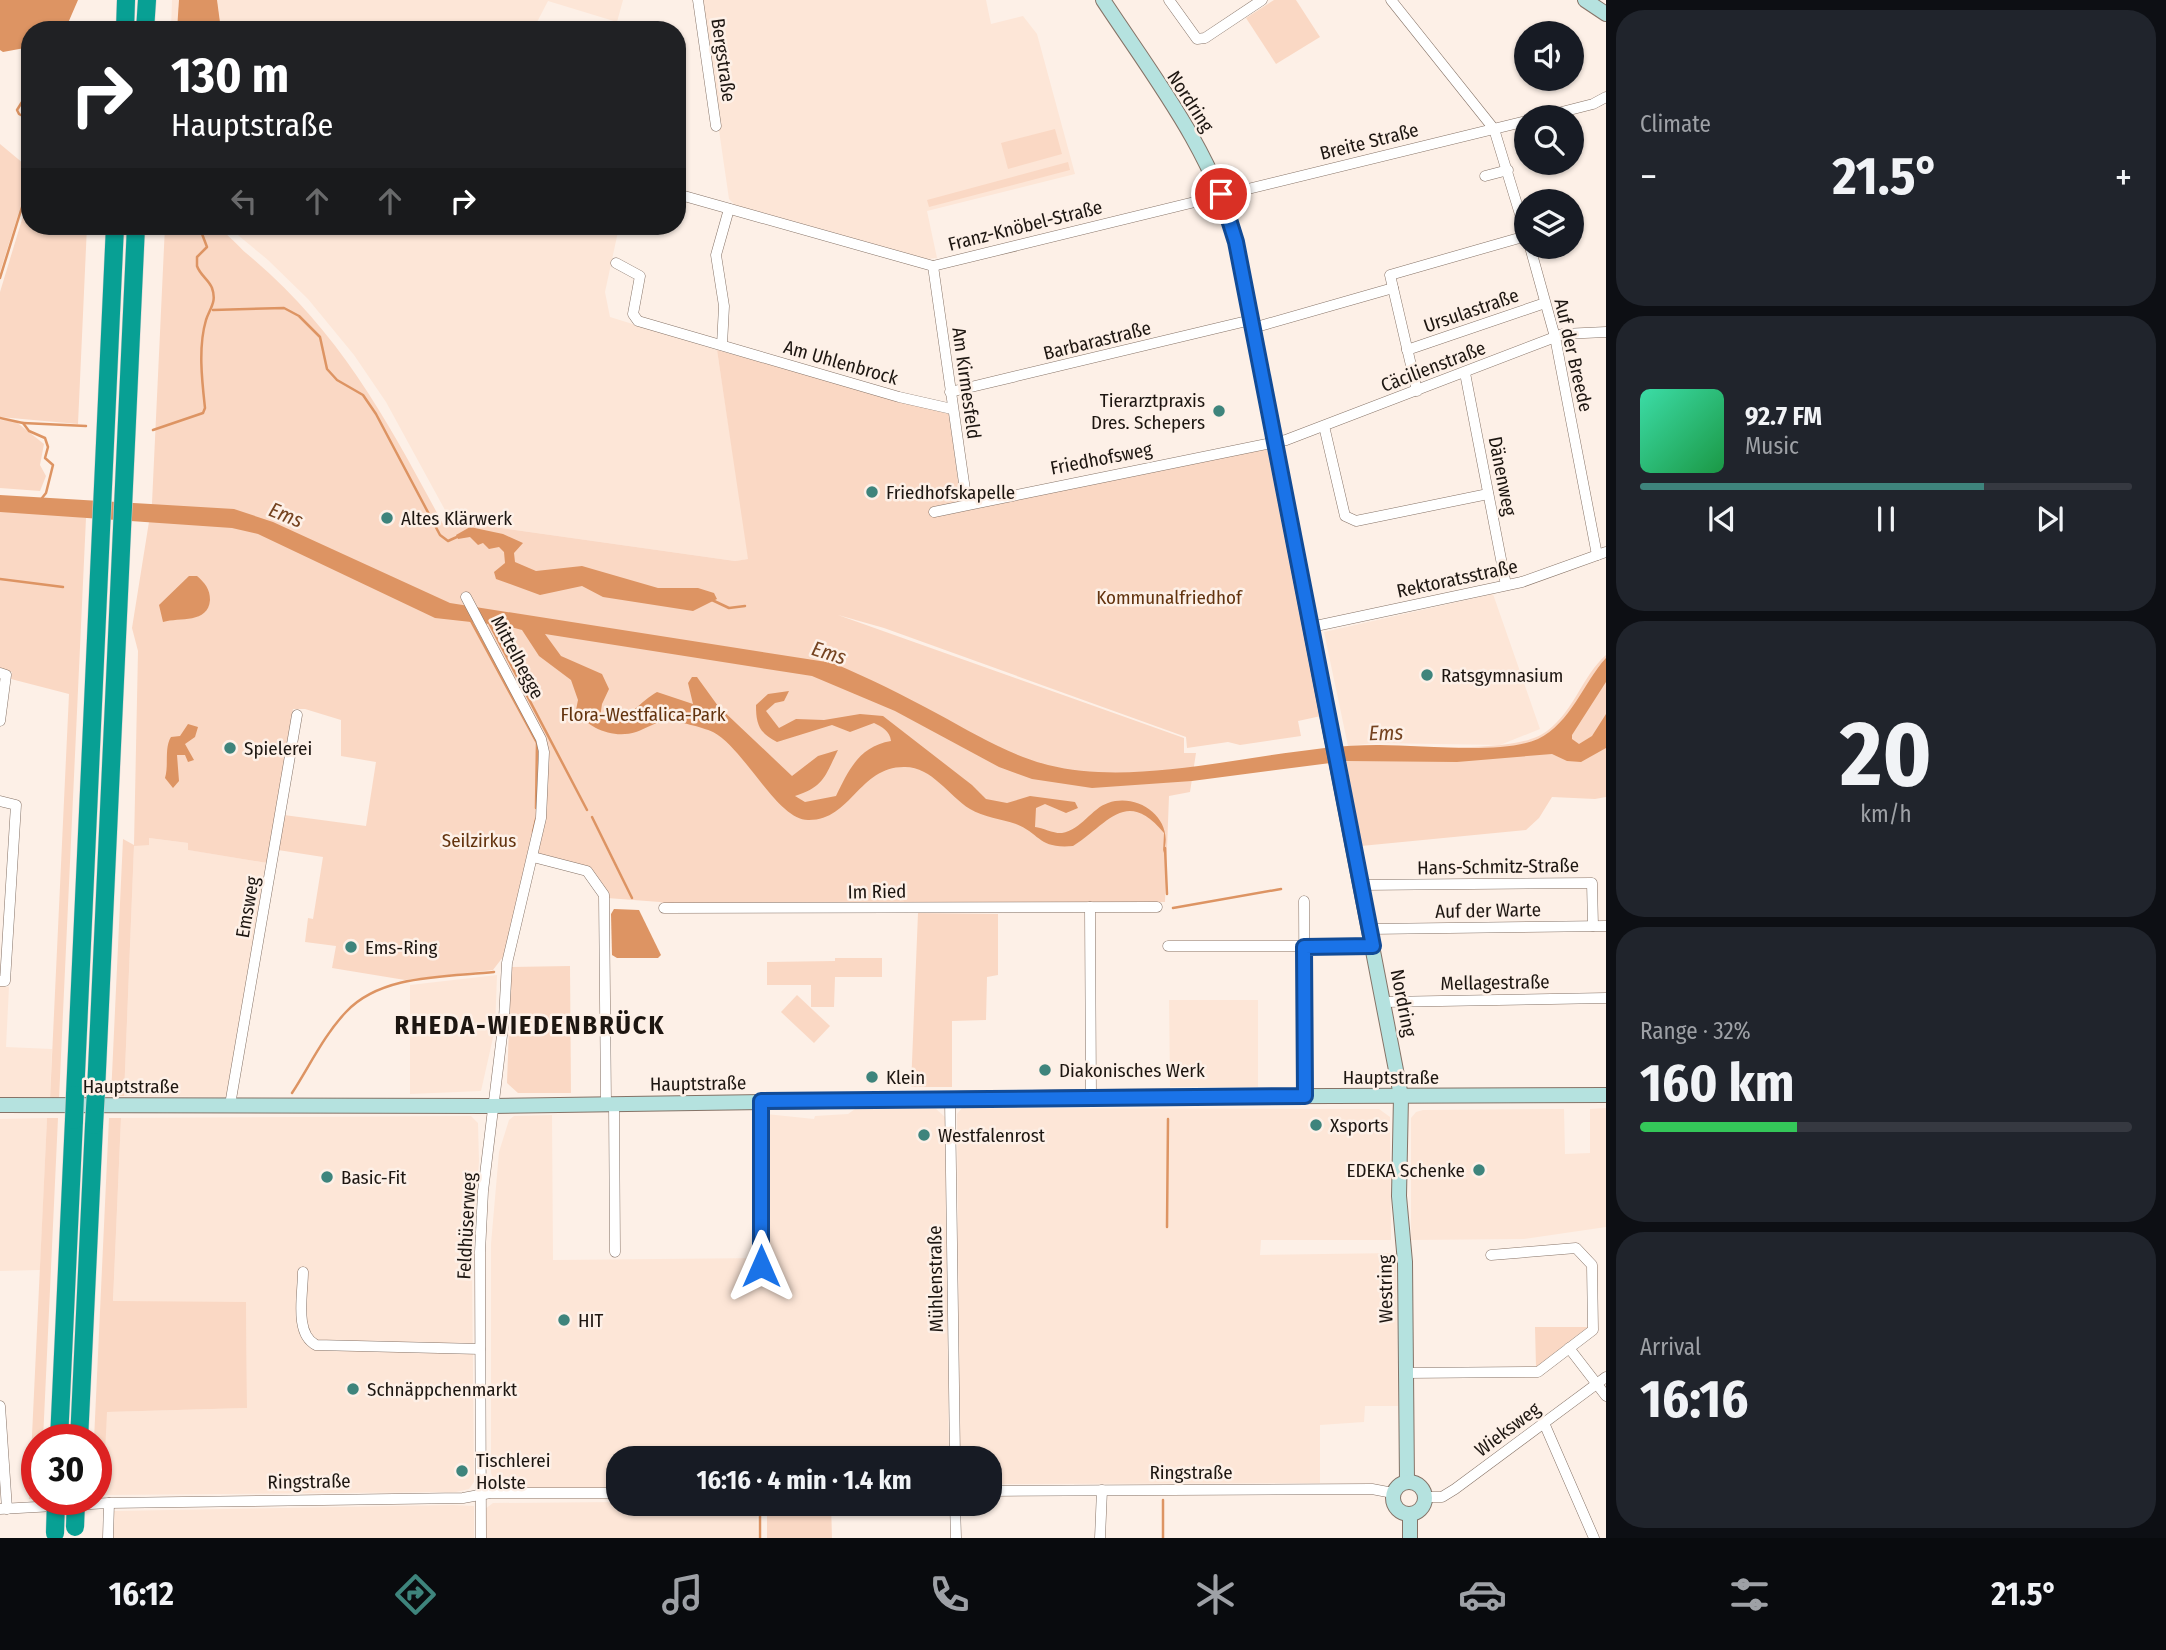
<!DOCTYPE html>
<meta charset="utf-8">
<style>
body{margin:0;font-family:"Fira Sans Condensed",sans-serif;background:#20242c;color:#f1f3f6;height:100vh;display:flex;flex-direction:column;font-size:26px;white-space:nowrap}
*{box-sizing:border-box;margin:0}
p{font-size:23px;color:#9ea1a6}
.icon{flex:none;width:38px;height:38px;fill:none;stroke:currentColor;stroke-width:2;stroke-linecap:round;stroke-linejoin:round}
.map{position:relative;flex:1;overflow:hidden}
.side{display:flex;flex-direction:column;gap:10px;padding:10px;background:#0d0f14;width:560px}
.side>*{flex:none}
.hud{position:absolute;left:21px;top:21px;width:665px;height:214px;border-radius:28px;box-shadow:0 2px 5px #0004;background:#202124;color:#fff;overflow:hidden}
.tools{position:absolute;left:1514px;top:21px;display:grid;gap:14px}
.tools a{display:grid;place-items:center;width:70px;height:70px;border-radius:50%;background:#171b24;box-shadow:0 2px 5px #0004;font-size:35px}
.speed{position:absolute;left:21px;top:1424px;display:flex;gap:14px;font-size:35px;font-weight:700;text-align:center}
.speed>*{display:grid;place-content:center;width:91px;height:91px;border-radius:50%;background:#171b24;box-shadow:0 2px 5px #0004;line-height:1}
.speed .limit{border:10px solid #d22;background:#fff;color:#111}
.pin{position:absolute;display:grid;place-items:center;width:60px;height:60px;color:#fff;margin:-30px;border:4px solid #fff;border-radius:50%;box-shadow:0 2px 7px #0007}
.me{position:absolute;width:77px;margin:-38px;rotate:0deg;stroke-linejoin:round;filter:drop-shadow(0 0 5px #0008)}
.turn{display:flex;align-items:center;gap:24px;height:147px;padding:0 35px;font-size:32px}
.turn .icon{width:91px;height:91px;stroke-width:2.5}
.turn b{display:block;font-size:49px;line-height:60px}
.lanes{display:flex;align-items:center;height:66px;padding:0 35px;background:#0003;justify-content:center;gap:35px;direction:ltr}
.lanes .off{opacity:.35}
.big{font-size:52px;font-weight:700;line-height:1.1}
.side .tile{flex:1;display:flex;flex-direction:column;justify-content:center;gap:10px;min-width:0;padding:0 24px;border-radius:28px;background:#20242c}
.side .dial{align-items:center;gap:0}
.dial b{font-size:91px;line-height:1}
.song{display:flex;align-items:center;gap:21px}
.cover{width:84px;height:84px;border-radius:10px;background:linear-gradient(135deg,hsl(160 70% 55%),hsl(140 70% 35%))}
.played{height:7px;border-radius:4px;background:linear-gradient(90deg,#3e847c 70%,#363941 70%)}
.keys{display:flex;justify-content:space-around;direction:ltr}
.heat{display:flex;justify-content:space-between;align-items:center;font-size:38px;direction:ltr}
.charge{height:10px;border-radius:5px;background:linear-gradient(90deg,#34c759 32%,#363941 0)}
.trip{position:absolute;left:606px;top:1446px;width:396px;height:70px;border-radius:28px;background:#171b24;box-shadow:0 2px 5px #0004;font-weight:700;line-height:70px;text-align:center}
.tab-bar{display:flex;height:112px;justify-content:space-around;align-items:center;background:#090b0e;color:#9ea1a6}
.tab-bar .icon{width:49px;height:49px}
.tab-bar .on{color:#3e847c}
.tab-bar b{font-size:32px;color:#f1f3f6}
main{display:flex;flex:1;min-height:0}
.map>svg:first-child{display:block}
</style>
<main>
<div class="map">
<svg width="1606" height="1538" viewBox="0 0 1606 1538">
<rect width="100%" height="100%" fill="#fdf0e7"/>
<g fill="#fde6d7">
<path d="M172,0H623L617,22L548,1L536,24V30H171Z"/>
<path d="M700,0H986L991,24L1023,16L1037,34L1075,174L927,211L937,258L927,259L735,205L729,199Z"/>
<path d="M227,226L619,227L605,292L610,317L717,350L749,559L735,561L451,521L386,402L354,355L308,299L268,260Z"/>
<path d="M1493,594L1540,729L1500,745L1375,743L1348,746L1324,632Z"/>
<path d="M149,838L188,843L189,850L267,863L227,1097L124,1096L134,846Z"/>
<path d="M497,975L495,1029L481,1091L410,1094V985Z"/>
<path d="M0,986L9,987L6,1047L52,1049L50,1099H0Z"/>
<path d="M1169,1000H1258V1087H1170Z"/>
<path d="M962,1108L1379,1109L1390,1117L1391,1240H1261L1260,1255L1396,1253L1398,1406H1365L1364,1422L1320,1425V1483L989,1484V1458H960L957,1114Z"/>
<path d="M1606,1108V1227L1524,1239L1411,1240V1118L1416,1112L1423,1110L1564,1109L1565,1154L1590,1153V1109Z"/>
<path d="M855,1109H936L945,1117L949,1458H618V1488L523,1489L496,1486L491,1473V1244L499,1152L509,1120L514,1116L552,1115L553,1260L767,1258L766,1114L814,1119L815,1116L848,1114Z"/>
<path d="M471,1116L478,1123L479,1161L472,1261L474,1482L469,1489L456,1492L103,1495L106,1412L247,1408L246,1302H113L121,1118Z"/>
<path d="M47,1118L40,1270L0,1271V1119Z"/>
<path d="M618,1502L757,1503L758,1538H485V1509L493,1503Z"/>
<path d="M453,1505L474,1506V1538H111L113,1511Z"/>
</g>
<g fill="#fad8c4">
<path d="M1274,0H1296L1320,37L1276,64L1246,18Z"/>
<path d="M1055,129L1062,154L1008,169L1001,143Z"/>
<path d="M0,144L30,169V177L0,272Z"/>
<path d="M1068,162L1070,170L929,207L927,200Z"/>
<path d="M30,193V226H87L78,424L0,417V292Z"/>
<path d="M165,226C178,226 200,221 213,226C224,229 237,245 246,253C340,331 387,420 443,524L451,521L735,561L748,559L717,350L949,414L962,509L1265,449L1270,452L1321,716L1298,721L1301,736L1240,745L1228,742L1187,748L1186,737L884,628L838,615L1184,738V753H1196L1190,792L1169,796L1165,902L671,906L660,902L607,898L588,869L530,854L506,953L493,970L405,980L332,968L336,946L305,942L308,918L313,919L323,857L278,850L284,815L366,826L376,762L341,756V720L305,709H293L267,863L188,850V843L149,838V845L134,846L124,1096H111L123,839L134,845L138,651L132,628L152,503Z"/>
<path d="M0,420L15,421L44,444L40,465L46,476L40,491L0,488Z"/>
<path d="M0,504L86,518L59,1099H50L69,694L11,679L12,672L0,668Z"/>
<path d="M1606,655V797L1595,799L1552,797L1539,818L1526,830L1361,846L1344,747C1392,742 1513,758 1547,731C1575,710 1582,676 1606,655Z"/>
<path d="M918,913L998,914V975L987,977L986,1020L952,1021V1087H911Z"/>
<path d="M835,958H882V977H835L834,1007H811V985H767V962L835,961Z"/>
<path d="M570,966L571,1093H518L507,1083L511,967Z"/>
<path d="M797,995L830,1026L814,1043L781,1012Z"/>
<path d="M47,1118H58L43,1440H37V1499H29Z"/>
<path d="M109,1118H121L113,1301L246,1302L247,1408L107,1412L103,1495H96L94,1440Z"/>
<path d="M1535,1327H1588L1536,1367Z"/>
<path d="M767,1503H831L832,1538H767Z"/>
</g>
<g fill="#dd9463">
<path d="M0,0H78L65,30H30V47L3,52L0,50Z"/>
<path d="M179,0H217L221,30H177Z"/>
<path d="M0,495L234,509L273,522L450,603L833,663C869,678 903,695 938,714C973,733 1009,755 1048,765C1148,790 1277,744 1380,745C1422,745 1502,755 1538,739C1571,723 1583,683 1606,658V682L1572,735V739L1579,744L1592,736L1606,714V748L1581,762L1567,761L1552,754L1457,762L1346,761L1192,781L1092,788L1032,779L999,767L895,711L812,676L545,634L561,656L602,674L609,689L602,704L600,718C623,729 638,702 657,692L693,704L688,683L692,677H697L718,706L792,776L818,756L838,750C825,776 824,787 795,796L805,802L836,796C849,769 860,746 891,741C890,731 882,727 874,723L850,732L832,725L777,742C759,733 756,724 756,705L768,694L789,691L784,701L775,703L766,711L779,728L796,719L824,720L860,714L883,716L972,785L986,799L1007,803L1030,796L1075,802L1078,808L1066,813L1045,804L1036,808L1035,827C1043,828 1055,834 1062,833C1081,830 1092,808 1108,803C1139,792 1176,820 1163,853L1164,833C1126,787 1108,824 1073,846C1038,849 1041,834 1016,824C1002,819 983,817 970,809C949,796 932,767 905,767C859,766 851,821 808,820C777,820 745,749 713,732C702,727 678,721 666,721C657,721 645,729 636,732C614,739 588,729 576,710L578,700L571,680L539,656L522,630L507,626L435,618L258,534L232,528L0,512Z"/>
<path d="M470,527L503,534L523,543L514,553L515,562L536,571L582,566L658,588H698L714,593L717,599L693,611L603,597L582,586L540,595L496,579L494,572L505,563L504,552L499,547L489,549L483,543L478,545L470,537L458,539L456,535Z"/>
<path d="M189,576H197C205,583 210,589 210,600C208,624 180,617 163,622L159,605Z"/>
<path d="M188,724L198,727L195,737L185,744L194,760L188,762L185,755H177L179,781L173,788L165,778C169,765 164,748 171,737L180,736Z"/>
<path d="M614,909L639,910L661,955L658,958H617L612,955L611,914Z"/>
</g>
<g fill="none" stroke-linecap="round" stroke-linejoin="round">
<g stroke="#dd9463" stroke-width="2.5">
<path d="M22,102L17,110L19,114L30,120"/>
<path d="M0,278L30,181"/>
<path d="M213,310L284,308L299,316L320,337L327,369L337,380L363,395L376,414L440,535L448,541L459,536"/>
<path d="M0,418L23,423L29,431L45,438L48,447L45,458L53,465L46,493L42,498"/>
<path d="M23,423L86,426"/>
<path d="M153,430L203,413L205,408C202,381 198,347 206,320C210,308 217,302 212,288C209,280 200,275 197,266V257L207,247L199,226"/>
<path d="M0,579L63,587"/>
<path d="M712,600L729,608L745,606"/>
<path d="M471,621L537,743L536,808"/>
<path d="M488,621L587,810"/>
<path d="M592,817L632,898"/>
<path d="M533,832L536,819"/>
<path d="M1165,848L1167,894"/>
<path d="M1173,908L1281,889"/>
<path d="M292,1093C309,1067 324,1035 346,1012C381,974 447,977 494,972"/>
<path d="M1167,1227L1168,1119"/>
<path d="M760,1507V1538"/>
<path d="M1163,1538V1500"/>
</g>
<defs>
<g id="street">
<path d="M698,0L716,126"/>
<path d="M1169,0L1197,39L1205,38L1262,0"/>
<path d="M1391,0L1494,129L1526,234"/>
<path d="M1542,117L1593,104L1606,97"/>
<path d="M1485,176L1508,170"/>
<path d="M677,194L933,266L1526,121"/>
<path d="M1530,247L1555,337L1597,555"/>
<path d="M616,263L640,276L633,314L638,321L899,397L952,409"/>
<path d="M933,266L967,504"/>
<path d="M1253,328L1393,288"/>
<path d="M722,345L724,306L716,255L729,209"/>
<path d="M1407,350L1545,303"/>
<path d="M1465,373L1506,585"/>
<path d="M1417,391L1390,275L1526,236"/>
<path d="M950,392L1251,320"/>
<path d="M1324,426L1345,516L1356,521L1488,494"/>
<path d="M934,512L1286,440L1563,334L1606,332"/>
<path d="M466,597L541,739L544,752L541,818L507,963L504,1019L483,1191L480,1252L481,1538"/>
<path d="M1311,627L1522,582L1606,552"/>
<path d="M0,673L6,675L0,721"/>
<path d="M0,801L16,805L5,981H0"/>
<path d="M533,857L587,871L604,895L606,1104"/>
<path d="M1361,885L1592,883L1593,926"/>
<path d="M1304,901L1305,1096"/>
<path d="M1090,907L1091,1097"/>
<path d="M664,908L1157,907"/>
<path d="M1370,929L1606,926"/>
<path d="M1168,946H1373"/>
<path d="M1384,1002L1606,998"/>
<path d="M950,1100L955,1458"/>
<path d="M614,1103L615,1252"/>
<path d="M230,1105L297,715"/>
<path d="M761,1266V1101"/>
<path d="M303,1272C303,1294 294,1334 316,1345L480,1349"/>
<path d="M1569,1348L1606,1396"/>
<path d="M1405,1373L1538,1372L1593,1330L1592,1265L1576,1248L1491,1255"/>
<path d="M0,1406L7,1509"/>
<path d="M1544,1423L1594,1538"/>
<path d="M989,1491L1372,1489L1393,1493"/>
<path d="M1425,1497H1442L1455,1489L1606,1377"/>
<path d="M955,1503L956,1538"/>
<path d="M0,1509L109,1503L463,1498L490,1493H618"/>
<path d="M108,1538L109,1503"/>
<path d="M1100,1538L1102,1490"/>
</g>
<g id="secondary">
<path d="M1103,0C1153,76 1213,152 1236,242L1401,1096L1399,1196L1405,1262L1407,1482"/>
<path d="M1585,0L1606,14"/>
<path d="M0,1105L492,1106L1091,1097L1606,1095"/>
<circle cx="1409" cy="1498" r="16"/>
<path d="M1410,1538V1514"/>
</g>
<g id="highway">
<path d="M125,30L126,0"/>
<path d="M145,30L147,0"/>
<path d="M96,1091L136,226"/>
<path d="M75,1095L115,226"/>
<path d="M59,1440L74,1120"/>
<path d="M79,1440L94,1125"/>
</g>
</defs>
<use href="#street" stroke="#867367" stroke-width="11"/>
<use href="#secondary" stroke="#867367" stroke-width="16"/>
<use href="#highway" stroke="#d2d0cf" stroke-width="19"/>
<use href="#street" stroke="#fff" stroke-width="10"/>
<use href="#secondary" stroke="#b5e2df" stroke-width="14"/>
<use href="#highway" stroke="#08a094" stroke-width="18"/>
<defs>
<g id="highway-bridge">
<path d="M74,1120L75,1095"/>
<path d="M94,1125L96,1091"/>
<path d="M75,1527L76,1500"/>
<path d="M55,1533L56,1500"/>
</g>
</defs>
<use href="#highway-bridge" stroke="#d2d0cf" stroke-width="19" stroke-linecap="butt"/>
<use href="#highway-bridge" stroke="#08a094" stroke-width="18"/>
</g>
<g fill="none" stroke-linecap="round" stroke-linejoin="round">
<defs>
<path id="route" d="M761,1266V1101L1305,1096L1304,947L1373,946L1236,242L1221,194"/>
</defs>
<use href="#route" stroke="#114b97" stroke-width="18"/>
<use href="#route" stroke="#1a73e8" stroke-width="12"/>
</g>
<g fill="#3e847c" stroke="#fdf0e7" stroke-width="2.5">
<circle cx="1219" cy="411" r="7"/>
<circle cx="872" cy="492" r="7"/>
<circle cx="387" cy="518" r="7"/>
<circle cx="1427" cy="675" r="7"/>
<circle cx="230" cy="748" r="7"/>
<circle cx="351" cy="947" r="7"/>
<circle cx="1045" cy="1070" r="7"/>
<circle cx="872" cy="1077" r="7"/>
<circle cx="1316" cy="1125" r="7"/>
<circle cx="924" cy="1135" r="7"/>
<circle cx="1479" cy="1170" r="7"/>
<circle cx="327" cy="1177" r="7"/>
<circle cx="564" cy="1320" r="7"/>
<circle cx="353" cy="1389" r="7"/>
<circle cx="462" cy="1471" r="7"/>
</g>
<g text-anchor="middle" stroke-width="5" stroke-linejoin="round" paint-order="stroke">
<g font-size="19" fill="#1d1611" stroke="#fdf0e7">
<text transform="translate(724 60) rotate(82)" y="7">Bergstraße</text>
<text transform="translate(1191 101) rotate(57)" y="7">Nordring</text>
<text transform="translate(1369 141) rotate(-14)" y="7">Breite Straße</text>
<text transform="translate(1025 225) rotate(-14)" y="7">Franz-Knöbel-Straße</text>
<text transform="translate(1471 310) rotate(-19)" y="7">Ursulastraße</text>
<text transform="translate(1097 340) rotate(-14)" y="7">Barbarastraße</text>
<text transform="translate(1574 355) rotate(77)" y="7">Auf der Breede</text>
<text transform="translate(841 362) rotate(16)" y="7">Am Uhlenbrock</text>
<text transform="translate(1433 366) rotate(-21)" y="7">Cäcilienstraße</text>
<text transform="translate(967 383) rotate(82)" y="7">Am Kirmesfeld</text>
<text transform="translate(1101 458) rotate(-11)" y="7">Friedhofsweg</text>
<text transform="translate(1503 476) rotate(79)" y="7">Dänenweg</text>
<text transform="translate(1457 578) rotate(-12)" y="7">Rektoratsstraße</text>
<text transform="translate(518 657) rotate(62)" y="7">Mittelhegge</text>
<text transform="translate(1498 866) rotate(-1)" y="7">Hans-Schmitz-Straße</text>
<text transform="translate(877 891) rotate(-1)" y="7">Im Ried</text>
<text transform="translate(247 907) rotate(-80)" y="7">Emsweg</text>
<text transform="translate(1488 910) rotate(-1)" y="7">Auf der Warte</text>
<text transform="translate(1495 982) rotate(-1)" y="7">Mellagestraße</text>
<text transform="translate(1404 1003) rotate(79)" y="7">Nordring</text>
<text x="1391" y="1084">Hauptstraße</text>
<text transform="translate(698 1083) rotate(-1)" y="7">Hauptstraße</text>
<text x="131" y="1093">Hauptstraße</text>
<text transform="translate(466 1226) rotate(-87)" y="7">Feldhüserweg</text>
<text transform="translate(935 1279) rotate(-91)" y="7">Mühlenstraße</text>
<text transform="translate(1385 1289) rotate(-91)" y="7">Westring</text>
<text transform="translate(1507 1429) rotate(-37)" y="7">Wieksweg</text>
<text x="1191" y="1479">Ringstraße</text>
<text transform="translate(309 1481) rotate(-1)" y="7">Ringstraße</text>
</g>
<g font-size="19" fill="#1d1611" stroke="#fdf0e7" text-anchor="start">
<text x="1205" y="407" text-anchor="end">Tierarztpraxis<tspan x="1205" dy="22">Dres. Schepers</tspan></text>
<text x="886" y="499">Friedhofskapelle</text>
<text x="401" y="525">Altes Klärwerk</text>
<text x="1441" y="682">Ratsgymnasium</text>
<text x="244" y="755">Spielerei</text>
<text x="365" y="954">Ems-Ring</text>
<text x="1059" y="1077">Diakonisches Werk</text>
<text x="886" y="1084">Klein</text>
<text x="1330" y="1132">Xsports</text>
<text x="938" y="1142">Westfalenrost</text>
<text x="1465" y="1177" text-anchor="end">EDEKA Schenke</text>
<text x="341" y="1184">Basic-Fit</text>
<text x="578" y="1327">HIT</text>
<text x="367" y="1396">Schnäppchenmarkt</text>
<text x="476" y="1467">Tischlerei<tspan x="476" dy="22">Holste</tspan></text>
</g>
<g font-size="19" fill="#63330e" stroke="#fdf0e7">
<text x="1169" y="604">Kommunalfriedhof</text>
<text x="643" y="721">Flora-Westfalica-Park</text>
<text x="479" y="847">Seilzirkus</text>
</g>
<g font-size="21" font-style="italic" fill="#754320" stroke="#fdf0e7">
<text transform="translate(286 515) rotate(22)" y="7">Ems</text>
<text transform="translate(829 653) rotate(17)" y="7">Ems</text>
<text transform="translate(1386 733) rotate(-1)" y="7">Ems</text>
</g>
<g font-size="26" font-weight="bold" letter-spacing="2" fill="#1d1611" stroke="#fdf0e7">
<text x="530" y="1034">RHEDA-WIEDENBRÜCK</text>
</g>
</g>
</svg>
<div class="tools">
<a><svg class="icon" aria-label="sound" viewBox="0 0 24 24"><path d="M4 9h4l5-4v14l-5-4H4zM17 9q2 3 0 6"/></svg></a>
<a><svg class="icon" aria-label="search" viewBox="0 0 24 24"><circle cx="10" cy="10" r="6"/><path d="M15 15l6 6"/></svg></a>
<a><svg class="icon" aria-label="layers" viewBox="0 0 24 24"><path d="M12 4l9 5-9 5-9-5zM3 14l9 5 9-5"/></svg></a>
</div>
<div class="speed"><div class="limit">30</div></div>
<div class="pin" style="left:1221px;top:194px;background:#d93025"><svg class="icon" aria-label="arrive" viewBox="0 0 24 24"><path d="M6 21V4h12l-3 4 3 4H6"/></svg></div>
<svg class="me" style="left:761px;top:1266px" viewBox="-20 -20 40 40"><path d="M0-17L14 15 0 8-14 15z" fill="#1a73e8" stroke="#fff" stroke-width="4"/></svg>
<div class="trip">16:16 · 4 min · 1.4 km</div>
<div class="hud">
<div class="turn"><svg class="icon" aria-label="right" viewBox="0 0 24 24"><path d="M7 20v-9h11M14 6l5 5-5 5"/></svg><div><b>130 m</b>Hauptstraße</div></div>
<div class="lanes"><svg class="icon off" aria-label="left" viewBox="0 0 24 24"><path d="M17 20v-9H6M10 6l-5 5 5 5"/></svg><svg class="icon off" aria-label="ahead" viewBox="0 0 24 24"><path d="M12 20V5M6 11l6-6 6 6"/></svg><svg class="icon off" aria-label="ahead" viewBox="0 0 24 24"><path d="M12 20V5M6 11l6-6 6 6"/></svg><svg class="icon" aria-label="right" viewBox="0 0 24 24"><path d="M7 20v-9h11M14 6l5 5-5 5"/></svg></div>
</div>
</div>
<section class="side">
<div class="tile"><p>Climate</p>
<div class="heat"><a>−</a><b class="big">21.5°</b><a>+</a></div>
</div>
<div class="tile">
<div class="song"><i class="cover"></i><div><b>92.7 FM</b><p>Music</p></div></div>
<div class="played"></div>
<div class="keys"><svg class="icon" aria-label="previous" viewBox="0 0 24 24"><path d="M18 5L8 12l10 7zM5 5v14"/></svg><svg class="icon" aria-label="pause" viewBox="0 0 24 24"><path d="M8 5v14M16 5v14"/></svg><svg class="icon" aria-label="next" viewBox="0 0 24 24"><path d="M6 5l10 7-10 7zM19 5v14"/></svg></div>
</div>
<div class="tile dial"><b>20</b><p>km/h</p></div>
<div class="tile"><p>Range · 32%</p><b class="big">160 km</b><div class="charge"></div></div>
<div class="tile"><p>Arrival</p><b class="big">16:16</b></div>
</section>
</main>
<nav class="tab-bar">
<b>16:12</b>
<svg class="icon on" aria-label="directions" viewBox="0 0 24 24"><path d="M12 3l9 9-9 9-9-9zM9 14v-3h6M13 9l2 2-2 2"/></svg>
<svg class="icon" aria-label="music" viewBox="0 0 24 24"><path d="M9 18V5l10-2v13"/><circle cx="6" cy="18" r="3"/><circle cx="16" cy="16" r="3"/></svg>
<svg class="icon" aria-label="phone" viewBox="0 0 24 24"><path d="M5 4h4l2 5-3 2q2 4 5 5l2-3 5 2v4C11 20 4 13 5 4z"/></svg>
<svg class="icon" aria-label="climate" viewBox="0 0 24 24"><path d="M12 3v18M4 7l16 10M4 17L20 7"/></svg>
<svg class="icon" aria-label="car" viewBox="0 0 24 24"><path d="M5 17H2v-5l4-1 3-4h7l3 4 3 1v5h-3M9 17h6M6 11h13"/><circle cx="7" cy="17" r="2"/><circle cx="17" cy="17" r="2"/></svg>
<svg class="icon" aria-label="filters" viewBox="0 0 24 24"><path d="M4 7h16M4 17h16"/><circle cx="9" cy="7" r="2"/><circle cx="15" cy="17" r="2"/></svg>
<b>21.5°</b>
</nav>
